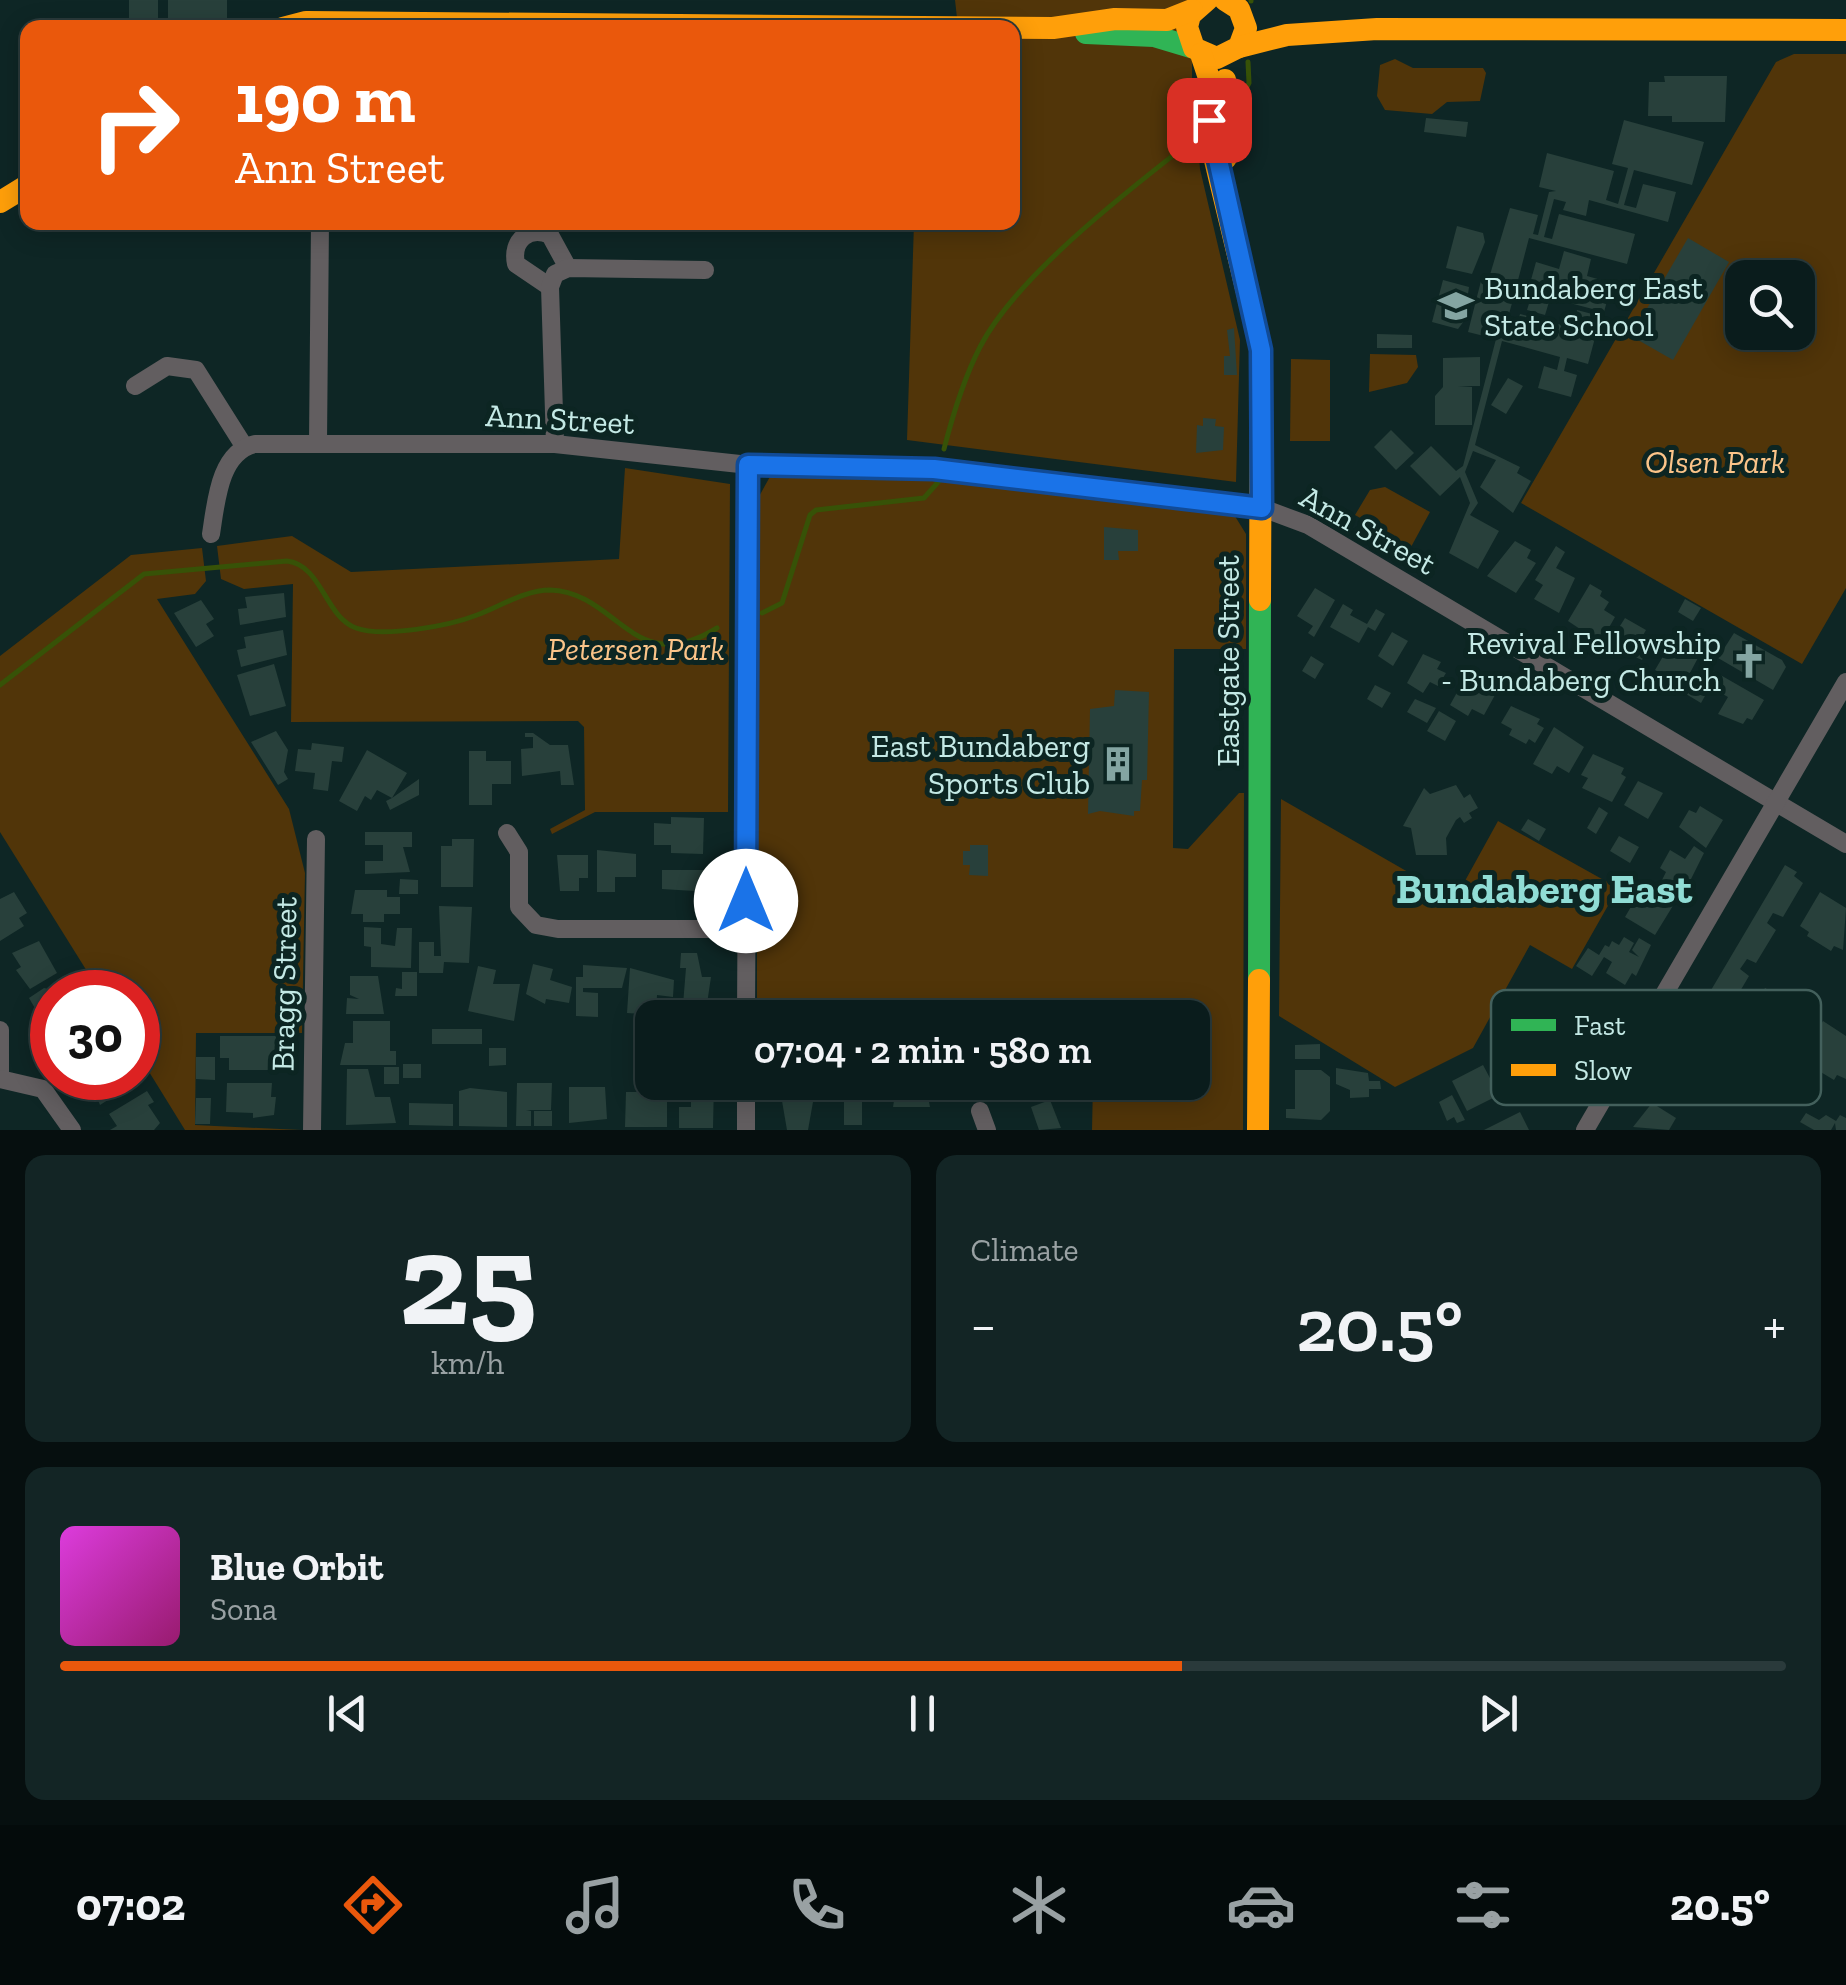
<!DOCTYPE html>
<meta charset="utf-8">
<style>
body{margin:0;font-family:"Zilla Slab",serif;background:#132525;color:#f1f3f6;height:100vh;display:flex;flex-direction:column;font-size:38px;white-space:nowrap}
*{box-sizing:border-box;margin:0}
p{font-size:32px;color:#99a1a3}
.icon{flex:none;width:55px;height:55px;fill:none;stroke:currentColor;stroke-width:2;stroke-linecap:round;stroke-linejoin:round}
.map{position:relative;height:1130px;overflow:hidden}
.details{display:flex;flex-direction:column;gap:25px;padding:25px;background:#060f0f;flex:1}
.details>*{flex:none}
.hud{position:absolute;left:20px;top:20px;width:1000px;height:210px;border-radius:20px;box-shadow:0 5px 25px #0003,0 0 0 2px #2a3a3b;background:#ea580c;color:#fff;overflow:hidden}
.fabs{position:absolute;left:1725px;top:260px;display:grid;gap:20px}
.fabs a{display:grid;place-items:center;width:90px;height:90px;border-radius:20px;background:#0a1c1c;box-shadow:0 5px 25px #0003,0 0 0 2px #2a3a3b;font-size:50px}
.speed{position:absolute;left:30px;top:970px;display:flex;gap:20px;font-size:50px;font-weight:700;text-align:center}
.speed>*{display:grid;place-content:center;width:130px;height:130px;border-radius:50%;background:#0a1c1c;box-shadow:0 5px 25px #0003,0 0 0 2px #2a3a3b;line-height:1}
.speed .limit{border:15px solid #d22;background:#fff;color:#111}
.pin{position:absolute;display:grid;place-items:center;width:85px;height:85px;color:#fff;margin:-42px;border-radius:20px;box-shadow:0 5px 15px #0006}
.me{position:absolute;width:110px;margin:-55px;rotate:0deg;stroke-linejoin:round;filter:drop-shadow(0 0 8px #0008)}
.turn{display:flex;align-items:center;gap:35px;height:210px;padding:0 50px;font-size:45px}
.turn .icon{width:130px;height:130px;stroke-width:2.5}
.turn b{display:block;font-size:70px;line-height:85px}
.big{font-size:75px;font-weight:600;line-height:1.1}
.details .widget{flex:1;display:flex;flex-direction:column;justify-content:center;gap:15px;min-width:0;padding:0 35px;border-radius:20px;background:#132525}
.details .dial{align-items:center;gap:0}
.dial b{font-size:130px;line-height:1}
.song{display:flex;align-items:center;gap:30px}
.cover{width:120px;height:120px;border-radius:15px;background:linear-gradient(135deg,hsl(300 70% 55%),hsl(320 70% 35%))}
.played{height:10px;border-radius:5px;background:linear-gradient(90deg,#ea580c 65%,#2a3a3b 65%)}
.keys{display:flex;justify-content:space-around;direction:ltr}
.heat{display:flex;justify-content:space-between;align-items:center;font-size:55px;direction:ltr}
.details .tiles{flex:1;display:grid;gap:25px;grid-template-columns:1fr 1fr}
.widget:last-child{grid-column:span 2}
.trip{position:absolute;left:635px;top:1000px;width:575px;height:100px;border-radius:20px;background:#0a1c1c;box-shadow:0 5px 25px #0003,0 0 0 2px #2a3a3b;font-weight:600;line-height:100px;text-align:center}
.tabs{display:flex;height:160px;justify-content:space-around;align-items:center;background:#040b0b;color:#99a1a3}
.tabs .icon{width:70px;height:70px}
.tabs .on{color:#ea580c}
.tabs b{font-size:45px;color:#f1f3f6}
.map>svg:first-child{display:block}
</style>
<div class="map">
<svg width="1846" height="1130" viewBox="0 0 1846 1130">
<rect width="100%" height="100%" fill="#0e2625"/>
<g fill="#513509" fill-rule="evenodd">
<path d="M955,0H1192V82L1200,169L1240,340L1236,482L907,440L914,223L1012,222V28L958,27Z"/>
<path d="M1794,54H1846V588L1802,664L1521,503L1776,62ZM1742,278H1798V332H1742Z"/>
<path d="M1395,59L1413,68H1483L1486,73L1480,101L1447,102L1432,114L1385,110L1377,96L1380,65Z"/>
<path d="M1370,354L1416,355L1418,367L1407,383L1369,392Z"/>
<path d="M1291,359L1330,360V441H1290Z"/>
<path d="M625,468L730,484L728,812H595L552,834L550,829L585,810L584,727L578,721L291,722L293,584L244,589L221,579L217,546L292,536L351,572L619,559Z"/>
<path d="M772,473L920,475L1233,513L1246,534V649H1174L1173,848L1188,849L1239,793H1244L1243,1130H1092L1093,1083L1192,1082V1018L1095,1017V1003H908L899,1017L882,1018L864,1001L757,1000V500Z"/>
<path d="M1385,487L1430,512L1411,547L1355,515L1370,490Z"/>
<path d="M202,548L206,581L195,594L157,599L289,809L305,873L302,1033H196L195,1125L301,1130H185L138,1054V992H100L0,832V656L131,555Z"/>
<path d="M1281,799L1455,899L1498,821L1618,888L1572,969L1530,945L1473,1048L1395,1087L1279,1016Z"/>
</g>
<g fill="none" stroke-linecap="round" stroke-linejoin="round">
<g stroke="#375207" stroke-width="5">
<path d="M1251,1V0"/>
<path d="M1238,105L1249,83L1248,62"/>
<path d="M944,449C953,414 963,380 980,347C1016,277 1126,192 1189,143"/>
<path d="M762,613L782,603L810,515L816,510L924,498L940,480"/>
<path d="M0,685L144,574L287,561C322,565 325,617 356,628C383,638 449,626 477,615C499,607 525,590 550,590C618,592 633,680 717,628"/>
</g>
</g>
<g fill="#28403b">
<rect x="129" y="0" width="29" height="28"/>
<path d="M168,0H227V18L207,28H168Z"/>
<path d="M1664,76H1727L1725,122H1672V116H1648L1649,82H1665Z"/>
<path d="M1426,118L1468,122L1466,137L1424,132Z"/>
<path d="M1624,120L1704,142L1692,185L1634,170L1624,205L1636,208L1643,184L1676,192L1668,222L1589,200L1586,216L1563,210L1566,202L1554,199L1544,237L1552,239L1559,214L1635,234L1627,264L1529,238L1517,284L1529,287L1536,262L1559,269L1564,251L1591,259L1587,276L1612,283L1604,312L1516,289L1503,335L1513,338L1520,314L1596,334L1588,364L1567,358L1564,371L1577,375L1571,397L1538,388L1544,366L1557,370L1560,357L1502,341L1475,445L1520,467L1517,473L1531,481L1513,513L1480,487L1496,460L1473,451L1465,472L1478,503L1470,515L1499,531L1478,569L1449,553L1470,503L1460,477L1440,496L1410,466L1431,446L1456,471L1463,466L1496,339L1468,332L1482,277L1489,278L1510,208L1538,215L1533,234L1538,235L1549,192L1556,191L1539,187L1547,153L1614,171L1606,200L1618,204L1628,168L1612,164Z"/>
<path d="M1457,226L1483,233L1485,242L1472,274L1446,268Z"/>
<path d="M1688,238L1729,262L1673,360L1631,336Z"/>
<path d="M1443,280L1469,287L1464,321L1458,329L1432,322Z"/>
<path d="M1531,297L1549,302L1545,315L1527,310Z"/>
<path d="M1577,310L1596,315L1592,328L1574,323Z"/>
<path d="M1234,328L1237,375H1224V356H1230L1227,330Z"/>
<path d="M1377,334L1412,335V348H1377Z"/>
<path d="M1480,357V386H1458L1472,387V425H1435V396L1443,387V358Z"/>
<path d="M1508,378L1523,386L1506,414L1491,405Z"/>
<path d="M1203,418L1216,419L1215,426L1224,427L1223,450L1196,453L1197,425L1203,426Z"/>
<path d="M1391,430L1414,453L1396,470L1374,447Z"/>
<path d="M1104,527L1138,530V551H1118L1119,560H1104Z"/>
<path d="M1515,541L1531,550L1527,558L1536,563L1516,593L1487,576Z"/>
<path d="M1556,546L1565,552L1556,568L1575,578L1559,613L1534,599L1543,585L1535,580Z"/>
<path d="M1590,584L1602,591L1600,596L1609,602L1604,610L1615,617L1603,638L1597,634L1595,639L1568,621Z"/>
<path d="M1315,588L1335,600L1314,637L1308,633L1313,626L1297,616Z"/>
<path d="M284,593L286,617L240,625L238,609L247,608L245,597Z"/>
<path d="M1685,599L1701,608L1693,621L1678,612Z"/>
<path d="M201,600L214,619L206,624L214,636L196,647L174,613Z"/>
<path d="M1343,604L1353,610L1350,615L1367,624L1376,609L1385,614L1375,631L1368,627L1359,643L1330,627Z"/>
<path d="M1625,618L1646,630L1642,637L1652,643L1642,660L1608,645Z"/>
<path d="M283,630L287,655L241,667L237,650L246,648L244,637Z"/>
<path d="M1392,632L1408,641L1393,666L1378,656Z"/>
<path d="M1734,633L1782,660L1786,667L1773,690L1718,658Z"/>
<path d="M1665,637L1699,656L1683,686L1655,670L1665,653L1658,649Z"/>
<path d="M1423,654L1441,662L1437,669L1446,673L1438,686L1430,682L1423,693L1407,683Z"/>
<path d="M1311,656L1324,664L1315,679L1302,671Z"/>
<path d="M274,664L286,706L250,716L237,675Z"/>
<path d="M1703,665L1764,700L1752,720L1747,718L1743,724L1718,714L1728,697L1710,687L1701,703L1686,694Z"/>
<path d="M1465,678L1495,695L1484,715L1472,709L1468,716L1450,705Z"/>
<path d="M1375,685L1391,693L1382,708L1367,699Z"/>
<path d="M1115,690L1149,692L1147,780H1142L1140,811H1134V816L1100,811L1088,814L1090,709L1114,706Z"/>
<path d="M1415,699L1436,708L1427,723L1407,712Z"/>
<path d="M1511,706L1540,719L1537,724L1544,728L1535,743L1529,739L1526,744L1509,735L1512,729L1501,723Z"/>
<path d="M1439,711L1456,721L1445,741L1427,731Z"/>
<path d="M1554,727L1584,747L1569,773L1557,766L1552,774L1533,764Z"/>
<path d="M276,731L288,750L284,772L288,779L278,785L251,742Z"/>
<path d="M525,733H533L550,745H568L574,785H561L560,771L522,776L521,749L533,748V737H525Z"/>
<path d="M312,743L344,747L342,762L332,761L328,791L313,789L315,773L295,771L298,749L311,750Z"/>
<path d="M367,750L407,773L392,798L419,779V795L390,810L386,801L392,798L377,790L371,800L365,796L357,811L339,801Z"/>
<path d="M469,751H486V761H511V784H492V805H469Z"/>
<path d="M1593,754L1624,768L1621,774L1626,777L1612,802L1582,788L1588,778L1581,775Z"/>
<path d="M1638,781L1663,793L1648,819L1624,805Z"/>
<path d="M1456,785L1464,798L1470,794L1478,808L1469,813L1472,818L1464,823L1460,817L1456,820L1446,838L1447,855H1416L1411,828L1403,826L1424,788L1430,794Z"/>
<path d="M1700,806L1723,820L1706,848L1679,827L1689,810L1696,813Z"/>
<path d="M1599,807L1608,813L1596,834L1587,828Z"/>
<path d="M671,817L704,818L703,854L671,853V845H654V823L671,824Z"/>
<path d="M1528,819L1546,829L1539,841L1521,830Z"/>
<path d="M365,832H412V847H403L410,872L365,874V861H383V845H365Z"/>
<path d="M1619,836L1639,847L1630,863L1610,851Z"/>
<path d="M452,839H474L473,887H441V846H452Z"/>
<path d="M970,845H988V876L969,875L970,865H963V851H970Z"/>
<path d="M1694,846L1704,853L1688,885L1683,883L1678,891L1661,882L1666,872L1660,868L1670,850L1685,859Z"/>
<path d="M597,850L636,854V877H615V892H597Z"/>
<path d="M557,855H588V878H579V891H560Z"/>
<path d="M1785,865L1797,872L1794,876L1803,883L1783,917L1773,913L1767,923L1776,930L1756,963L1747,959L1740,969L1749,976L1729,1010L1719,1006L1717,1010L1704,1002Z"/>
<path d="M662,870H710V892L662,889Z"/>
<path d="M400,879L418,880V894H399Z"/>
<path d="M355,890H387V897H400V914H384V922H363V914H351Z"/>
<path d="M14,892L27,913L19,918L24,926L0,941V899Z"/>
<path d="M1820,892L1846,908L1843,950L1834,946L1831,951L1807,936L1809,932L1800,926Z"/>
<path d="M1659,895L1674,904L1655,935L1625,917L1632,905L1637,907L1642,898L1653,905Z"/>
<path d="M439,906L472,907L469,963L444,962L443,973H419V942H434V956H441Z"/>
<path d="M364,927L381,928V944L395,946L397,928H412L411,968L371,967V947L364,946Z"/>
<path d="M1624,937L1634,943L1629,952L1639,957L1632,950L1639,938L1651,945L1636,976L1632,973L1625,985L1606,973L1612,962L1604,957L1592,976L1576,966L1588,948L1599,955L1605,945L1609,947L1612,941L1619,945Z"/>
<path d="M39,941L57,973L30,989L16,970L21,967L12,953Z"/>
<path d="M681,953H697L702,977H711L705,1017H682L686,968H680Z"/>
<path d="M533,964L553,969L550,980L572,987L569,1003L546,999L545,1004L526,994Z"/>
<path d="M583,965L627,968L622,988H583V992L598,993V1017L576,1016V977H583Z"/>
<path d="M478,966L496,970L493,984H520L514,1021L468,1011Z"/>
<path d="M630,968L674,980L673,997L657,995L656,1015L627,1013Z"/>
<path d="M402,972H417V996H395L396,988L402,989Z"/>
<path d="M350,976H378L384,1014H346L347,998L359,999L350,995Z"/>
<path d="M44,988L52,990V1025L47,1029L29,998Z"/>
<path d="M1765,988L1808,1012L1788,1046L1782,1042L1776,1046L1752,1032L1754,1028L1745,1022Z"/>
<path d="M789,1004L827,1005L826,1018H789Z"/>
<rect x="1010" y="1005" width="21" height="13"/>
<path d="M353,1021H390V1051H396V1065H340L345,1043H353Z"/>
<path d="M1823,1021L1846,1036V1079L1837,1075L1834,1080L1809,1065L1812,1061L1803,1055Z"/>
<rect x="432" y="1029" width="50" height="15"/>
<path d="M220,1036H276V1055L268,1060V1070H229V1058H220Z"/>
<path d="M1320,1044V1059H1295V1045Z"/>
<path d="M489,1048H506V1065L489,1066Z"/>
<path d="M196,1057H215V1080L196,1079Z"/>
<rect x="403" y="1064" width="18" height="14"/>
<path d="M1483,1065L1499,1095L1467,1111L1452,1081Z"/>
<rect x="384" y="1067" width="15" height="17"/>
<path d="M1336,1068L1368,1073L1369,1081H1380L1381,1089H1369V1097L1350,1098V1090L1336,1084Z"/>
<path d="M347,1069H368L375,1097H390L396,1123L346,1125Z"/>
<path d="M1295,1070H1321L1330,1077V1111L1321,1120L1286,1118V1109H1295Z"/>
<path d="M1551,1071L1563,1078L1560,1085L1566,1089L1556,1106L1527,1088L1535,1073L1545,1078Z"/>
<path d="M89,1078H133L136,1082L100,1105Z"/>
<path d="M691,1082H714L713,1128H679V1107H691Z"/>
<path d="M897,1082H925L930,1107H893Z"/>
<path d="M227,1083H272L271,1097H276L274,1115L253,1118V1113L226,1112Z"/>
<path d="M517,1083H552L551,1110H526L531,1111V1126H516Z"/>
<path d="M569,1087H605L607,1119L569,1123Z"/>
<path d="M470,1088L507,1092V1127L459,1126V1091Z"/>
<path d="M147,1091L154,1102L148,1105L160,1123L154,1130H110L117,1126L109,1114Z"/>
<path d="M626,1092H667V1127H625Z"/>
<path d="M1452,1095L1465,1120L1457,1123L1454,1117L1447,1121L1439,1102Z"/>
<rect x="844" y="1097" width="18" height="28"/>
<path d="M196,1098H211L210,1124H195Z"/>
<path d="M1050,1100L1061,1128L1039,1130L1031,1107Z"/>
<path d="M782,1101L813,1102L808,1130H787Z"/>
<path d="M409,1103L453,1104V1126L409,1125Z"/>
<path d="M1652,1103L1676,1118L1669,1130L1633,1127Z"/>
<rect x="534" y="1111" width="18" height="15"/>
<path d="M1520,1112L1529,1130H1484Z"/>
<path d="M1806,1113L1819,1120L1826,1115L1836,1121L1840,1115L1846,1118V1130H1836L1835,1123L1831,1130H1814L1800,1122Z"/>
</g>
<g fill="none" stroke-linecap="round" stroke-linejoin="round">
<g stroke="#625e60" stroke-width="18">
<path d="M550,287L516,264C511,240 529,226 550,235L568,268"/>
<path d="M135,386L167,366L196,370L244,446"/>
<path d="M318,443L320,222"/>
<path d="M555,444L550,287L555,274L568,268L705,270"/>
<path d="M211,534C216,503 219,452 255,444H555L749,465L934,469L1262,508L1308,525L1846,844"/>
<path d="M507,833L519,852V907L536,925L558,929H746"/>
<path d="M746,1018L749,465"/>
<path d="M0,1030V1074"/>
<path d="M0,1079L43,1089L72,1130"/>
<path d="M980,1111L987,1130"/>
<path d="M312,1130L316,839"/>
<path d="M746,1130V1082"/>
<path d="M1585,1130L1846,682"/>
</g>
<g stroke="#30b455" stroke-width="22">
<path d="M1086,33L1154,36L1194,48"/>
<path d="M1259,980L1260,600"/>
</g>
<g stroke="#ff9f0a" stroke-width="22">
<path d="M1207,0L1190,15L1187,27L1194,48L1217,58L1239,47L1246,28L1239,9L1225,0"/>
<path d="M283,28L306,22L1053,28L1115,19L1167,20L1192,10"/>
<path d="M1239,47L1287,35L1377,29L1846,30"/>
<path d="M1201,54L1210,81L1212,148L1261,350L1260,600"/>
<path d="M1225,80L1226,158"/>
<path d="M0,202L28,185"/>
<path d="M1258,1130L1259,980"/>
</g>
</g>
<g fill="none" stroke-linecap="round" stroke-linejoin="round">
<defs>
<path id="route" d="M746,901L748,465L934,469L1262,508L1261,350L1209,120"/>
</defs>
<use href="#route" stroke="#114b97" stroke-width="25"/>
<use href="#route" stroke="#1a73e8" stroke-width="18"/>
</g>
<defs>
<symbol id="school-bare" viewBox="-9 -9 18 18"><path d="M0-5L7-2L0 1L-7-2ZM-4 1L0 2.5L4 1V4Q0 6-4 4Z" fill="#84a5a2" stroke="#0c2522" stroke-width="2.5" paint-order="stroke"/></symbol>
<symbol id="church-bare" viewBox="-9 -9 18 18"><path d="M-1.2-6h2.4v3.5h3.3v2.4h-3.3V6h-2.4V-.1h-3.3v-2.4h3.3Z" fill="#84a5a2" stroke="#0c2522" stroke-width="2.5" paint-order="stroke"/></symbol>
<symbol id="building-bare" viewBox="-9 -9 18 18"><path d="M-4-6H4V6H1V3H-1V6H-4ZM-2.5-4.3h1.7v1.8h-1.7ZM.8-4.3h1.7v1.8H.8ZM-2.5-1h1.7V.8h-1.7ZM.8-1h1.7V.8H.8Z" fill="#84a5a2" stroke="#0c2522" stroke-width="2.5" paint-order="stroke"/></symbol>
</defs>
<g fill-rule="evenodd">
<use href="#school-bare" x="1431" y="281" width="50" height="50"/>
<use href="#church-bare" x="1724" y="636" width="50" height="50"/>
<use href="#building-bare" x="1093" y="739" width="50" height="50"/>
</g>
<g text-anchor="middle" stroke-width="10" stroke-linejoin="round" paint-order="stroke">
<g font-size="32" fill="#c4e9e5" stroke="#0c2522" text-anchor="end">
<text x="1484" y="299" text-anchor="start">Bundaberg East<tspan x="1484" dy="37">State School</tspan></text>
<text x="1721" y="654">Revival Fellowship<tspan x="1721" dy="37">- Bundaberg Church</tspan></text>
<text x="1090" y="757">East Bundaberg<tspan x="1090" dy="37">Sports Club</tspan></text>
</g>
<g font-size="32" fill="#c4e9e5" stroke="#0c2522">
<text transform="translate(560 419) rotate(3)" y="11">Ann Street</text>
<text transform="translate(1368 530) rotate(29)" y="11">Ann Street</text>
<text transform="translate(1228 661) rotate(-90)" y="11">Eastgate Street</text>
<text transform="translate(284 984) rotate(-89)" y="11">Bragg Street</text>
</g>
<g font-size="32" font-style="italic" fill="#fbc489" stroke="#0c2522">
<text x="1715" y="473">Olsen Park</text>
<text x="636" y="660">Petersen Park</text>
</g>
<g font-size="42" font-weight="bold" fill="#90ddd5" stroke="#0c2522">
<text x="1544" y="903">Bundaberg East</text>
</g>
</g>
<rect x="1491" y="990" width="330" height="115" rx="15" fill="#0c2522" stroke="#43605c" stroke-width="2.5"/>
<rect x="1511" y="1019" width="45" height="12" fill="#30b455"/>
<rect x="1511" y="1064" width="45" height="12" fill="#ff9f0a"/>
<g font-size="28" fill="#c4e9e5">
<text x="1574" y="1035">Fast</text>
<text x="1574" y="1080">Slow</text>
</g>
</svg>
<div class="fabs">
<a><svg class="icon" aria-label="search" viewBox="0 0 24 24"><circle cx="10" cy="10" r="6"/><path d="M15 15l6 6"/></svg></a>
</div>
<div class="speed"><div class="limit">30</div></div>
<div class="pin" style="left:1209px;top:120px;background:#d93025"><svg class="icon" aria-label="arrive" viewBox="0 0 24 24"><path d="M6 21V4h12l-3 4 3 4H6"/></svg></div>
<svg class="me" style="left:746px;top:901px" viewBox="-20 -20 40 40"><circle r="19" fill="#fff"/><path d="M0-13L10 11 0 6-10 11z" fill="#1a73e8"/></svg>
<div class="trip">07:04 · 2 min · 580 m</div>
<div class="hud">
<div class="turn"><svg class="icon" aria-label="right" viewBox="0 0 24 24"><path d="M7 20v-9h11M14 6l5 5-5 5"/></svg><div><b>190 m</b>Ann Street</div></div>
</div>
</div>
<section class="details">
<div class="tiles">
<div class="widget dial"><b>25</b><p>km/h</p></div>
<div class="widget"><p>Climate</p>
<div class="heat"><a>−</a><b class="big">20.5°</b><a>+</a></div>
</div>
<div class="widget">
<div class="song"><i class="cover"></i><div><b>Blue Orbit</b><p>Sona</p></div></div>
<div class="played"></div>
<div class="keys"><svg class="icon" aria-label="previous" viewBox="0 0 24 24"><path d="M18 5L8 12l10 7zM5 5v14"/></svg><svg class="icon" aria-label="pause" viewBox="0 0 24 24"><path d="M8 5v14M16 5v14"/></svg><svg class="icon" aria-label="next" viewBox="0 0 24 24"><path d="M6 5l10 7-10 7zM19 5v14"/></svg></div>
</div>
</div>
</section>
<nav class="tabs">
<b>07:02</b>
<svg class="icon on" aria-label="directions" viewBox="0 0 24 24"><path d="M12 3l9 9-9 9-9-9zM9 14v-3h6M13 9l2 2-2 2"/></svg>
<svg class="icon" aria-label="music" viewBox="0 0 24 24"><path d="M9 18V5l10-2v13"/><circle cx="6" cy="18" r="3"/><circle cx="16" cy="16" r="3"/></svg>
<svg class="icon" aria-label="phone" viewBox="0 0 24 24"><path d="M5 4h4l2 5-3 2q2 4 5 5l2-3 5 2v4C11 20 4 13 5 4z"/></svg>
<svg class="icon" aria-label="climate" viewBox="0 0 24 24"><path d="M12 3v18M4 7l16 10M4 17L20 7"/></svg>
<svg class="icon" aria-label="car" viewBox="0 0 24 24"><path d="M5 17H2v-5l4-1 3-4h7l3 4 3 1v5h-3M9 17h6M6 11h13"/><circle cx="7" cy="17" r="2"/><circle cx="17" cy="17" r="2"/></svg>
<svg class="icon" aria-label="filters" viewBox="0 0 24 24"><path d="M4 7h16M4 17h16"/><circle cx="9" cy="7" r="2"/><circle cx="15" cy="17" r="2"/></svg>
<b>20.5°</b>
</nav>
